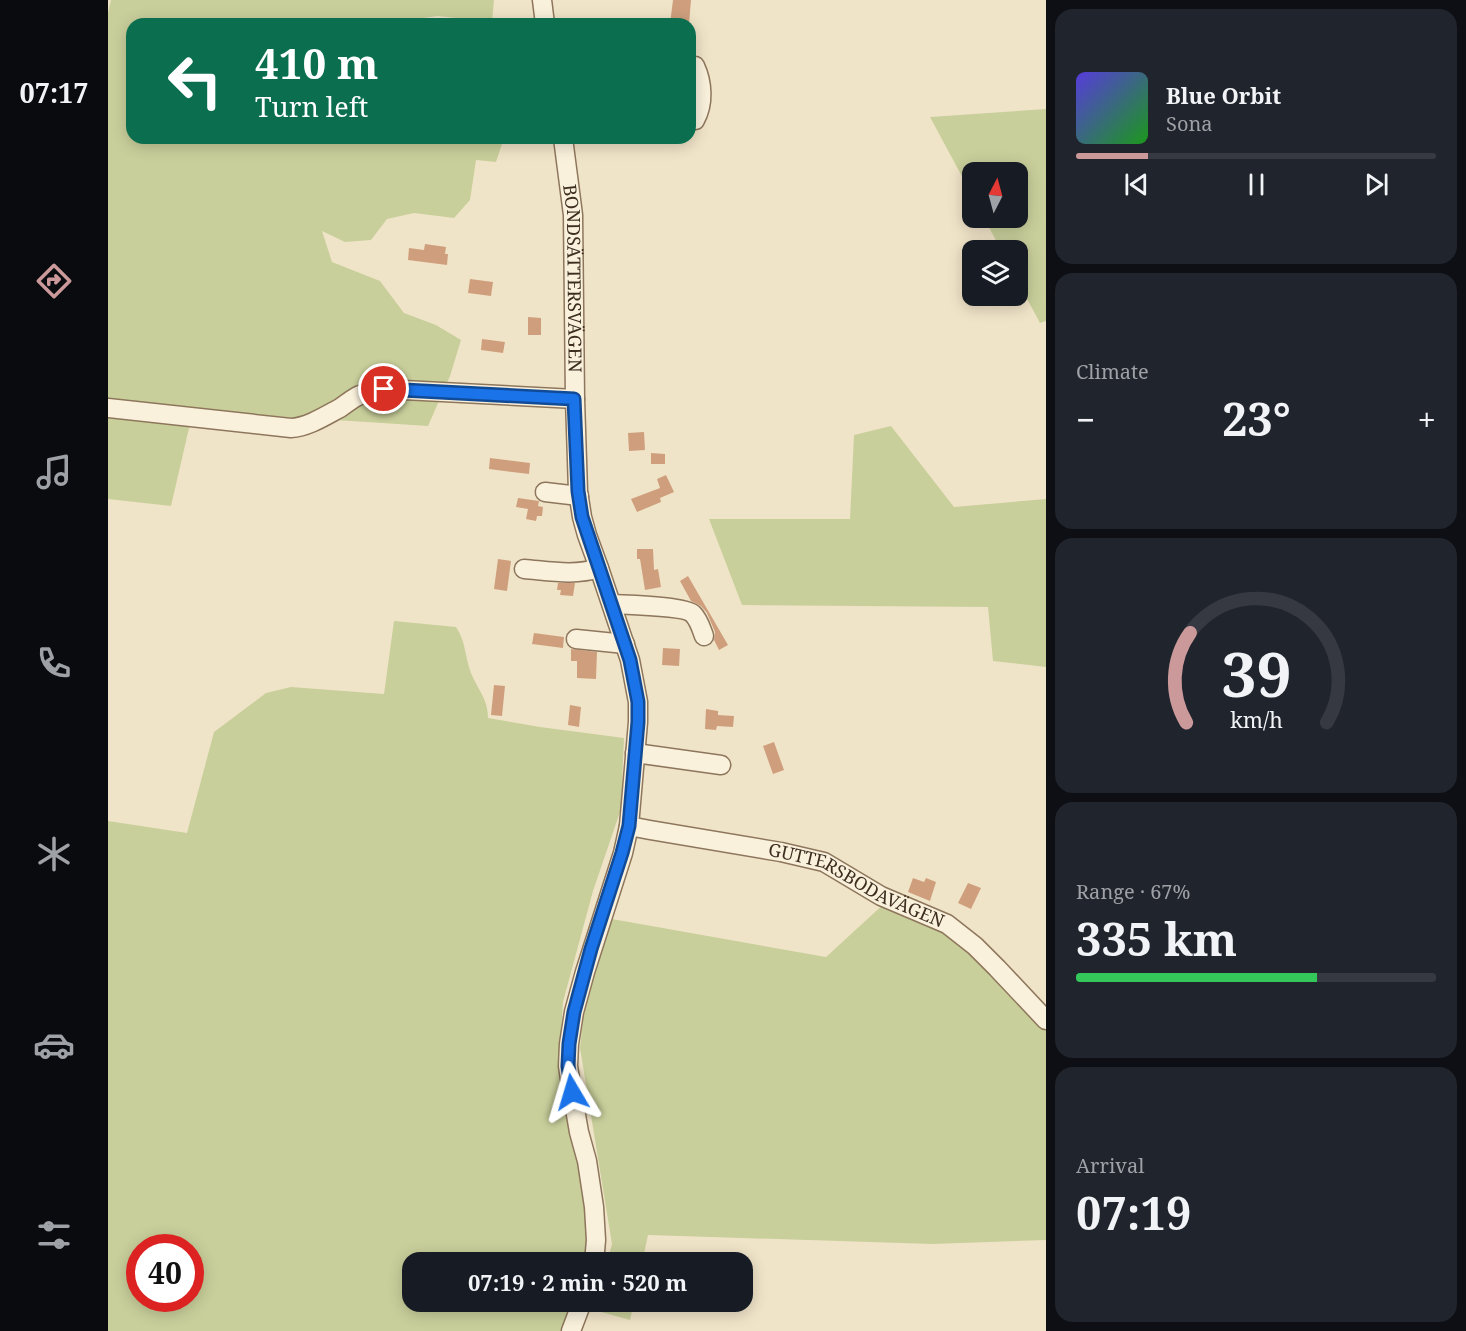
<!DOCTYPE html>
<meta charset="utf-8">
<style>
body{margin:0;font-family:"Noto Serif",serif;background:#20242c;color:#f1f3f6;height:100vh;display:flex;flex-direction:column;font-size:22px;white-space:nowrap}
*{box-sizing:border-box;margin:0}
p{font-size:20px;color:#9ea1a6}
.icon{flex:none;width:33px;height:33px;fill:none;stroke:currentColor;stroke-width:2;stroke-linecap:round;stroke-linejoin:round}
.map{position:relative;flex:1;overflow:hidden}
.panel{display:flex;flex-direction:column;gap:9px;padding:9px;background:#0d0f14;width:420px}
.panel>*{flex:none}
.banner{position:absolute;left:18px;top:18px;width:570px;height:126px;border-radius:18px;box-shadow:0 3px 15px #0003;background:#0b6e4f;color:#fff;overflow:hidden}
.needle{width:39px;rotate:6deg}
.tools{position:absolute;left:854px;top:162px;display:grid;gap:12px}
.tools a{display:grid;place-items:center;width:66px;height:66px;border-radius:12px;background:#171b24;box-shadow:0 3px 15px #0003;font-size:30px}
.speed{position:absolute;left:18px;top:1234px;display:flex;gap:12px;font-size:30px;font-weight:700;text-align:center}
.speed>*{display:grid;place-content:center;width:78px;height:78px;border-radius:50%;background:#171b24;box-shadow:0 3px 15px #0003;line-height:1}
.speed .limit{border:9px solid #d22;background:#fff;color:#111}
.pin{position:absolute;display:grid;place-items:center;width:51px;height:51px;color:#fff;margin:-26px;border:3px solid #fff;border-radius:50%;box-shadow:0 2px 6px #0007}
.me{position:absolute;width:66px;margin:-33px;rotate:353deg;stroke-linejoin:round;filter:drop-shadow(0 0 4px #0008)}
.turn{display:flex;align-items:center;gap:21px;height:126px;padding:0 30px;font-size:27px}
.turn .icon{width:78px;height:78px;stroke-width:2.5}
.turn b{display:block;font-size:42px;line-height:51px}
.big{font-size:45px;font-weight:700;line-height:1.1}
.panel .widget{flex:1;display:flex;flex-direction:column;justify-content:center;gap:9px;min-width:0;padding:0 21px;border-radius:18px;background:#20242c}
.panel .dial{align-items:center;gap:0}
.dial svg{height:156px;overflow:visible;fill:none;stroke:#363941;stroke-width:7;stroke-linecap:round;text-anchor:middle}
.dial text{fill:#f1f3f6;stroke:none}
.song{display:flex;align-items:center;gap:18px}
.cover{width:72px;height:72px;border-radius:9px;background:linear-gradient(135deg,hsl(250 70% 55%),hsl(120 70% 35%))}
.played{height:6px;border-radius:3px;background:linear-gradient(90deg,#cc999b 20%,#363941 20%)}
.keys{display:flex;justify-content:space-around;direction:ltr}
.heat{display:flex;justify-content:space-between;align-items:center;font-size:33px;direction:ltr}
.charge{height:9px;border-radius:4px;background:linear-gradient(90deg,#34c759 67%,#363941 0)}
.trip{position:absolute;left:294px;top:1252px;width:351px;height:60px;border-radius:18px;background:#171b24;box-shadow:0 3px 15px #0003;font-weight:700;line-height:60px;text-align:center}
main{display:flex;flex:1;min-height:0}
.menu{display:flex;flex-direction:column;width:108px;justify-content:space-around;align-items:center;background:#090b0e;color:#9ea1a6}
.menu .icon{width:42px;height:42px}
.menu .on{color:#cc999b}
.menu b{font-size:27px;color:#f1f3f6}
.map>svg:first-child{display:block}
</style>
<main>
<nav class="menu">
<b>07:17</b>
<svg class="icon on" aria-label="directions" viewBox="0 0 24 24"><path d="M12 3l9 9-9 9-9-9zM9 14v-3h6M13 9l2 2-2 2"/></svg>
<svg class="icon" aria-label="music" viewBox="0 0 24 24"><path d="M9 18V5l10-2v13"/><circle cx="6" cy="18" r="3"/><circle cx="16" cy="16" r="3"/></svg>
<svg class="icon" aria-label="phone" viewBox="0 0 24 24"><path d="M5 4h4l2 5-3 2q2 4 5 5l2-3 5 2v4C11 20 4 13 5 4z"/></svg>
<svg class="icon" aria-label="climate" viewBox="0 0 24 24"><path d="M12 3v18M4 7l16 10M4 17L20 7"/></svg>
<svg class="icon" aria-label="car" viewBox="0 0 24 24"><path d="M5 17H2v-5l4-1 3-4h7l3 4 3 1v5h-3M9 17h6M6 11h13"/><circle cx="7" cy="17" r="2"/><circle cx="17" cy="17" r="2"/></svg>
<svg class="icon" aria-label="filters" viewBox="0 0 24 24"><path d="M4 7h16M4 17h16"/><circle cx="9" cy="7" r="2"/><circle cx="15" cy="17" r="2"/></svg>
</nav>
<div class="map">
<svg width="938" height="1331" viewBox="0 0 938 1331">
<rect width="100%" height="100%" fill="#f0e4c8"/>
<g fill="#c9cf9b" fill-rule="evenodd">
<path d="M3,0H386L384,22L330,16L269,24H24V138H396L388,162L368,160L362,200L346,218L306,213L279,219L263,240L237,242L214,231L224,262L272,281L296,313L328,325L353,340L342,376L320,426L88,411L81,428L63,506L0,499V13Z"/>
<path d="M938,109V321L932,323L909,280V250H893L876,218H909V172H864V195L822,117Z"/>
<path d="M783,426L846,507L938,499V667L885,661L880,607L634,605L601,519H742L746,435Z"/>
<path d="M286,621L348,627C358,641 357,658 363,673C370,690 380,699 380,718L432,727L516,738L513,809L485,891L455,1002L451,1064L476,1175L484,1240L478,1263H304V1302H467L454,1331H0V821L79,833L106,732L158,693L183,687L276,694ZM32,1248H82V1299H32Z"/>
<path d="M778,902L857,945L938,1030V1240L824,1244L540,1235L534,1263H499L504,1244L472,1048L476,1009L504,919L718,957Z"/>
<path d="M488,1302H526L522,1320L486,1310Z"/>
</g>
<g fill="#cf9f7d">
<path d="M565,0H583L581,24H562Z"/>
<path d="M317,244L338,247L337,254H340L339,265L300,260L301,248L316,250Z"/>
<path d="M362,279L385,282L383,296L360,293Z"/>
<path d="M420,317L433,318V335H420Z"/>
<path d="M374,339L397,342L395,353L373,350Z"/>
<path d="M536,432L537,450L521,451L520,433Z"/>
<path d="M543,453L557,454V464H543Z"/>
<path d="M382,458L422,463L421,474L381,469Z"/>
<path d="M558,475L566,492L552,498L553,502L529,512L523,499L552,488L549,479Z"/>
<path d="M410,498L431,501L430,506L435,507L434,516H429L428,521L418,519L420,509L408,507Z"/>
<path d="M529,549H545L546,570L550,569L553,587L537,590L532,559H529Z"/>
<path d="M390,559L403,561L399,591L386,589Z"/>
<path d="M580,576L620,645L611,650L606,640L607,632L599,613L593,606L583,601L572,581Z"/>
<path d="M450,583H467L465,596L452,595L453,590H449Z"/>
<path d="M426,633L456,637L455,648L424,644Z"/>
<path d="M555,648L572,649L571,666L554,665Z"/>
<path d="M463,649L489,652L488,679L469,678V661H463Z"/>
<path d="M386,685L397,686L394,716L383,715Z"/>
<path d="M462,705L473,707L471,727L460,725Z"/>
<path d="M598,709L610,711V715L626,716L625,727L609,726L608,730L597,729Z"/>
<path d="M666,742L676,770L665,774L655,746Z"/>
<path d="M805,878L816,882L818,878L828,882L822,901L800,892Z"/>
<path d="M860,883L873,888L863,909L850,903Z"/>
</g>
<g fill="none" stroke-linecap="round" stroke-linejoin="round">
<defs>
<g id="minor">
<path d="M434,0L437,24"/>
<path d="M582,121L587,120C596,104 595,83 587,66"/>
<path id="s1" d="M455,138L465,215L467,399L470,491L474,517L479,535L491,568L522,660L530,702V722L521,826L515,853L477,972L466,1012L461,1044L460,1066L464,1092L471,1132L479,1161L486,1207L488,1240L486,1263"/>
<path d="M0,408L183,428C200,427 217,416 232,408C238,404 245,398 252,395C260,392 268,391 276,389L467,399"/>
<path d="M437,492L471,496"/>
<path d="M416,569C441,571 467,576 491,568"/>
<path d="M504,604C519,605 577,606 585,614C591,620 593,628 596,636"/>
<path d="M468,639L517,644"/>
<path d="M527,753L613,765"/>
<path id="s2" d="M521,826L542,830L673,852L716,862L773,896L839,924L867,946L889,968L938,1020"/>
<path d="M463,1331L474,1302"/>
</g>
</defs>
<use href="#minor" stroke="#8d765c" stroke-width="21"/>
<use href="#minor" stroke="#faf1dc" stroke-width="18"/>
</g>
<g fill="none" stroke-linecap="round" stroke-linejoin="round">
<defs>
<path id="route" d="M276,389L466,399L470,491L474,517L522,660L530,702V722L521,826L514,853L483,949L466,1012L461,1044L460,1066L464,1092"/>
</defs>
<use href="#route" stroke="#114b97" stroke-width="15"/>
<use href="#route" stroke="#1a73e8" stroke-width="10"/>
</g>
<g text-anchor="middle" stroke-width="4.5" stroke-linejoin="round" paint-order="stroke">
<g font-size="18" fill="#3d2e20" stroke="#f7eed8">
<text dy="6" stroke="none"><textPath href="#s1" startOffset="141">BONDSÄTTERSVÄGEN</textPath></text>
<text dy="6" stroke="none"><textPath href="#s2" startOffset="237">GUTTERSBODAVÄGEN</textPath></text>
</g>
</g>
</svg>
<div class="tools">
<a><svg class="needle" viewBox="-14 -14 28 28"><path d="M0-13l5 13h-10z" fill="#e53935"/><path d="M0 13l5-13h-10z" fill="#9ea1a6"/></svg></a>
<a><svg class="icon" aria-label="layers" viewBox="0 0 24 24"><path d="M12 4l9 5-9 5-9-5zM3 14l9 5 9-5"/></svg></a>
</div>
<div class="speed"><div class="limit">40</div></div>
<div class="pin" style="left:276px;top:389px;background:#d93025"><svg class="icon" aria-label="arrive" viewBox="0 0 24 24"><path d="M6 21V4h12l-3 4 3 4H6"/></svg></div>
<svg class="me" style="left:464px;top:1092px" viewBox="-20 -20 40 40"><path d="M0-17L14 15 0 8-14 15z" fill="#1a73e8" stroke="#fff" stroke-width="4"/></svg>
<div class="trip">07:19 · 2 min · 520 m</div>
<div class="banner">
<div class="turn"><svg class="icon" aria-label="left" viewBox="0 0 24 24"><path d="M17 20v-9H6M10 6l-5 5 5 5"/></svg><div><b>410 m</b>Turn left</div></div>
</div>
</div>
<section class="panel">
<div class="widget">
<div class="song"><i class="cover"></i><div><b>Blue Orbit</b><p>Sona</p></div></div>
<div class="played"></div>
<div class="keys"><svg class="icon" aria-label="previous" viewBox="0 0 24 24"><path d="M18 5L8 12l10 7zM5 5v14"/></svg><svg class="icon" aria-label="pause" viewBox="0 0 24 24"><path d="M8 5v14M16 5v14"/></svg><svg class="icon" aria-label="next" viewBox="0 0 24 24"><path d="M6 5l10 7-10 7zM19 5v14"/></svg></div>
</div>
<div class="widget"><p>Climate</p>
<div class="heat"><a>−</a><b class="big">23°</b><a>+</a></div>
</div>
<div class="widget dial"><svg viewBox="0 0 100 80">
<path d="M14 69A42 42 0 1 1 86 69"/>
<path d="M14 69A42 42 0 0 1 16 23" stroke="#cc999b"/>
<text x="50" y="56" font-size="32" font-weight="700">39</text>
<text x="50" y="72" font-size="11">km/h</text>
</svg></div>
<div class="widget"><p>Range · 67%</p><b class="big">335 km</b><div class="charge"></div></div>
<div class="widget"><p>Arrival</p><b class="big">07:19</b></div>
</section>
</main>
